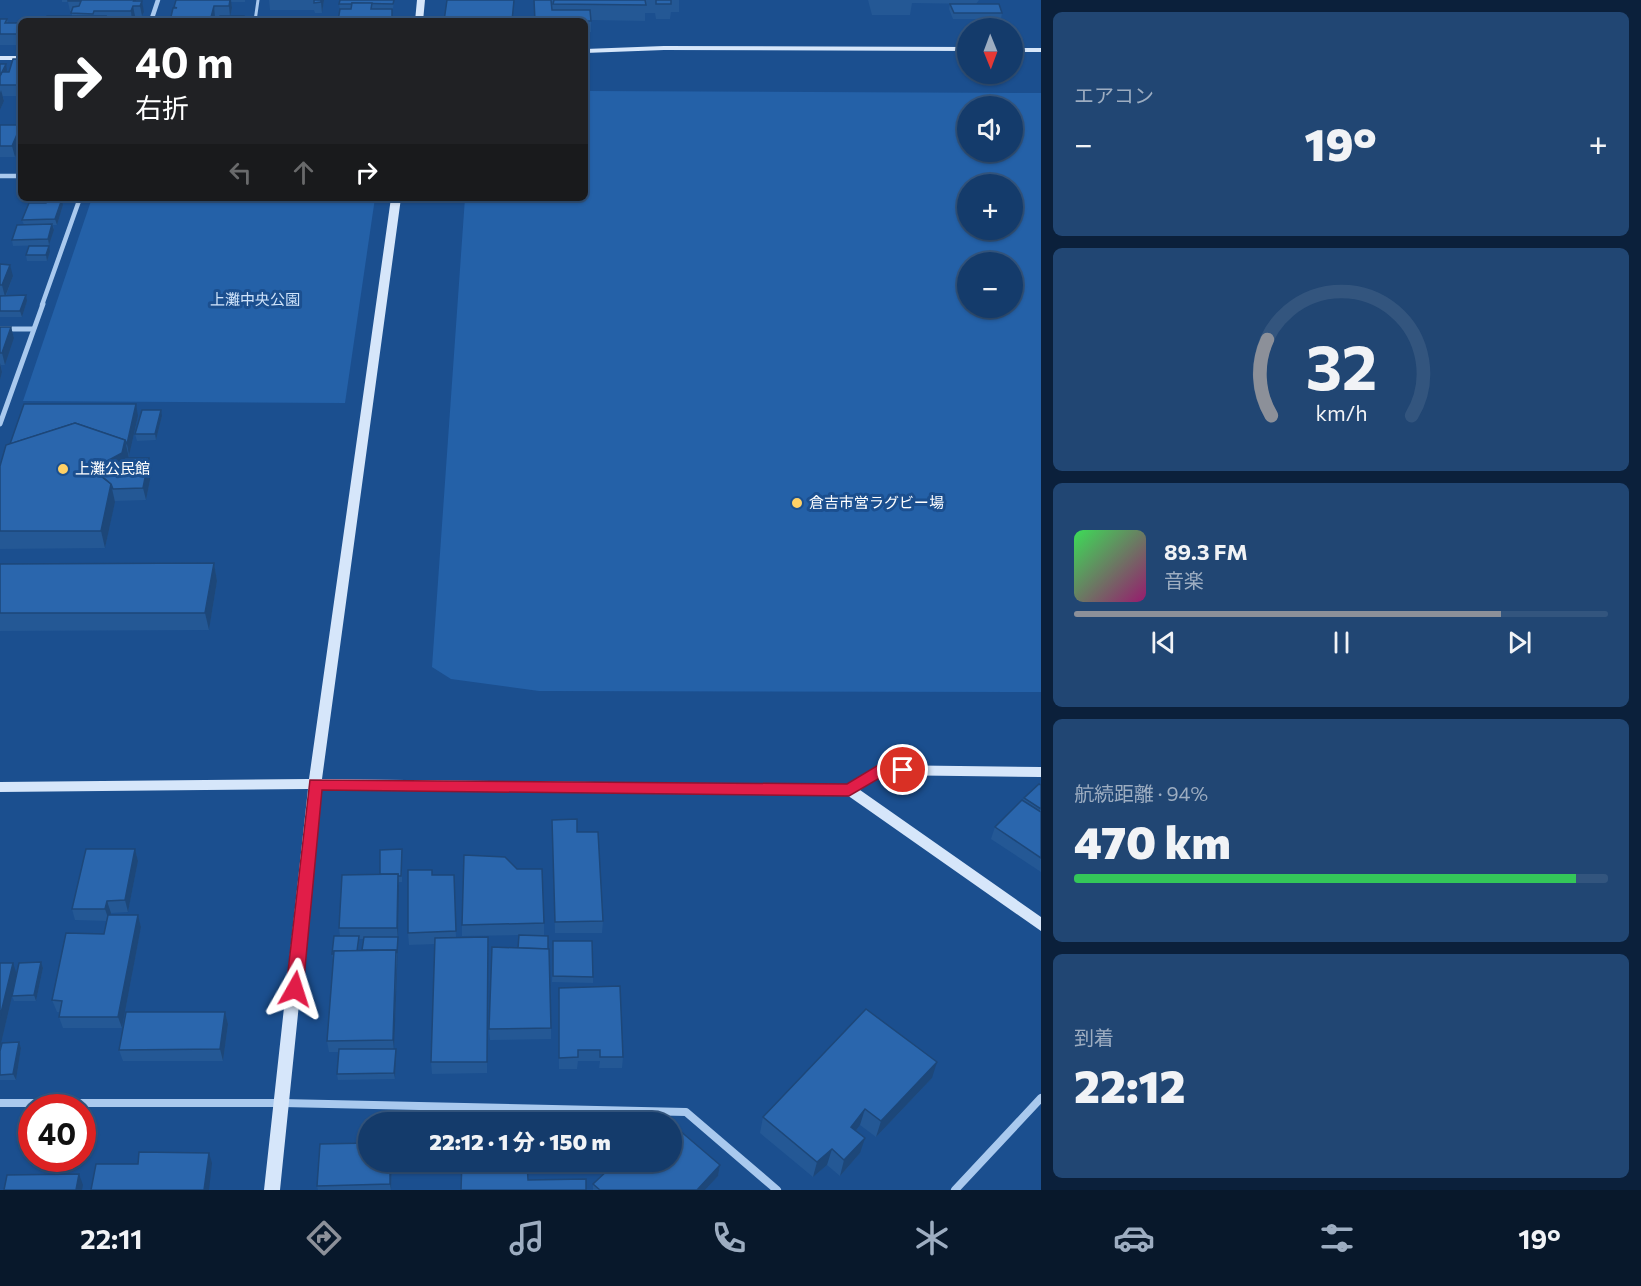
<!DOCTYPE html>
<html lang="ja">
<meta charset="utf-8">
<style>
body{margin:0;font-family:Commissioner,"Noto Sans JP",sans-serif;background:#214673;color:#f1f3f6;height:100vh;display:flex;flex-direction:column;font-size:22px;white-space:nowrap}
*{box-sizing:border-box;margin:0}
p{font-size:20px;color:#9dadc1}
.icon{flex:none;width:33px;height:33px;fill:none;stroke:currentColor;stroke-width:2;stroke-linecap:round;stroke-linejoin:round}
.map{position:relative;flex:1;overflow:hidden}
.side{display:flex;flex-direction:column;gap:12px;padding:12px;background:#0b203b;width:600px}
.side>*{flex:none}
.hud{position:absolute;left:18px;top:18px;width:570px;height:183px;border-radius:9px;box-shadow:0 2px 4px #0004,0 0 0 2px #33557e;background:#202124;color:#fff;overflow:hidden}
.needle{width:39px;rotate:179deg}
.tools{position:absolute;left:957px;top:18px;display:grid;gap:12px}
.tools a{display:grid;place-items:center;width:66px;height:66px;border-radius:50%;background:#143b6b;box-shadow:0 2px 4px #0004,0 0 0 2px #33557e;font-size:30px}
.speed{position:absolute;left:18px;top:1094px;display:flex;gap:12px;font-size:30px;font-weight:700;text-align:center}
.speed>*{display:grid;place-content:center;width:78px;height:78px;border-radius:50%;background:#143b6b;box-shadow:0 2px 4px #0004,0 0 0 2px #33557e;line-height:1}
.speed .limit{border:9px solid #d22;background:#fff;color:#111}
.pin{position:absolute;display:grid;place-items:center;width:51px;height:51px;color:#fff;margin:-26px;border:3px solid #fff;border-radius:50%;box-shadow:0 2px 6px #0007}
.me{position:absolute;width:66px;margin:-33px;rotate:6deg;stroke-linejoin:round;filter:drop-shadow(0 0 4px #0008)}
.turn{display:flex;align-items:center;gap:21px;height:126px;padding:0 18px;font-size:27px}
.turn .icon{width:78px;height:78px;stroke-width:2.5}
.turn b{display:block;font-size:42px;line-height:51px}
.lanes{display:flex;align-items:center;height:57px;padding:0 18px;background:#0003;justify-content:center;gap:30px;direction:ltr}
.lanes .off{opacity:.35}
.big{font-size:45px;font-weight:800;line-height:1.1}
.side .card{flex:1;display:flex;flex-direction:column;justify-content:center;gap:9px;min-width:0;padding:0 21px;border-radius:9px;background:#214673}
.side .dial{align-items:center;gap:0}
.dial svg{height:156px;overflow:visible;fill:none;stroke:#33557e;stroke-width:7;stroke-linecap:round;text-anchor:middle}
.dial text{fill:#f1f3f6;stroke:none}
.song{display:flex;align-items:center;gap:18px}
.cover{width:72px;height:72px;border-radius:9px;background:linear-gradient(135deg,hsl(130 70% 55%),hsl(320 70% 35%))}
.played{height:6px;border-radius:3px;background:linear-gradient(90deg,#8c9099 80%,#33557e 80%)}
.keys{display:flex;justify-content:space-around;direction:ltr}
.heat{display:flex;justify-content:space-between;align-items:center;font-size:33px;direction:ltr}
.charge{height:9px;border-radius:4px;background:linear-gradient(90deg,#34c759 94%,#33557e 0)}
.trip{position:absolute;left:358px;top:1112px;width:324px;height:60px;border-radius:30px;background:#143b6b;box-shadow:0 2px 4px #0004,0 0 0 2px #33557e;font-weight:800;line-height:60px;text-align:center}
.tabs{display:flex;height:96px;justify-content:space-around;align-items:center;background:#08182b;color:#9dadc1}
.tabs .icon{width:42px;height:42px}
.tabs .current{color:#8c9099}
.tabs b{font-size:27px;color:#f1f3f6}
main{display:flex;flex:1;min-height:0}
.map>svg:first-child{display:block}
</style>
<main>
<div class="map">
<svg width="1041" height="1190" viewBox="0 0 1041 1190">
<rect width="100%" height="100%" fill="#1b4f8f"/>
<g fill="#2461a8" fill-rule="evenodd">
<path d="M585,91L1041,93V692L539,691L451,679L432,667L465,198H585ZM968,106H1012V152H968ZM968,184H1012V230H968ZM968,262H1012V308H968Z"/>
<path d="M92,198H375L345,403L23,401Z"/>
</g>
<g fill="none" stroke-linecap="round" stroke-linejoin="round">
<path stroke="#a9c9ee" stroke-width="3" d="M255,21L258,0"/>
<g stroke="#a9c9ee" stroke-width="4.5">
<path d="M151,21L158,0"/>
<path d="M0,176H21"/>
<path d="M42,305L80,198"/>
</g>
<g stroke="#a9c9ee" stroke-width="5">
<path d="M0,329H33"/>
<path d="M0,424L43,304"/>
</g>
<g stroke="#a9c9ee" stroke-width="8">
<path d="M0,1103H283L686,1112L777,1190"/>
<path d="M955,1190L1041,1098"/>
</g>
<g fill="#d6e6fa" fill-rule="evenodd">
<path d="M417,0H425L423,21H415Z"/>
<path d="M664,46L968,47V51L664,50L585,53V49Z"/>
<rect x="1012" y="48" width="29" height="4"/>
<rect x="0" y="56" width="21" height="4"/>
<path d="M391,198H401L322,779L848,785L880,765L1041,767V777L882,775L860,790L1041,917V931L847,795L321,789L280,1190H264L308,789L0,792V782L309,779Z"/>
</g>
</g>
<g fill="#245895" fill-rule="evenodd">
<path d="M62,0H141L144,12L142,16H135L133,21H45L72,16V11H70L68,2H62Z"/>
<path d="M176,0H245V2H231L232,8L230,16H244V21H218L219,17H215L214,21H170L174,8Z"/>
<path d="M269,0H324L322,13H315L314,10H270Z"/>
<path d="M394,0L393,9L340,10L339,4Z"/>
<path d="M534,0H679V12H671L670,19H656L655,13H645V21L591,20V32H585V21H534Z"/>
<path d="M868,0H979L976,4L912,3L910,15H872Z"/>
<path d="M950,4L1002,13L1001,19H953L949,9Z"/>
<path d="M0,19H7L8,23H21V45H0Z"/>
<path d="M21,59V96H3L4,101L0,110V64L7,70L6,72H9Z"/>
<path d="M0,125H21V164L18,151L15,157H0Z"/>
<path d="M33,198H65V200H62L63,205L57,225H53L54,230L49,245L13,246L12,240L24,225L22,220L46,203L47,200L34,201Z"/>
<path d="M50,252L47,261H27L26,255Z"/>
<path d="M0,264L13,276L6,296L27,301L22,317H0Z"/>
<path d="M0,327H11L14,338L5,365H1L2,372L0,380Z"/>
<path d="M138,416L129,456V458H149L152,470L146,500L115,501L105,548L0,549V466Z"/>
<path d="M162,416L156,440L137,441L135,434Z"/>
<path d="M214,563L217,581L209,630L0,631V564Z"/>
<path d="M1041,785V872L991,839L995,827L1023,800L1024,798Z"/>
<path d="M552,820L577,832L603,921L602,933H555Z"/>
<path d="M135,849L138,861L128,912L111,913L110,915H138L141,927L122,1028H63L59,1017L60,1012H57L52,1000L104,934L107,921L75,920L72,909Z"/>
<path d="M402,855V882H399L398,940L394,1049H396V1055L395,1079L338,1080L337,1074L339,1052H329L327,1041L333,960L332,954L340,936L339,928L380,874ZM359,939H363L362,950H358Z"/>
<path d="M517,869L544,923V935H526L551,1028V1039L490,1040L489,1029L518,948L519,935L462,936V925Z"/>
<path d="M433,875H454L456,938L488,937L487,1073L432,1074L431,1062L435,944L409,945L408,933Z"/>
<path d="M553,941L593,977V983L552,982Z"/>
<path d="M41,962L43,968L36,1001H14L12,996L0,1048V963L17,974Z"/>
<path d="M558,999L623,1057L622,1068H599L600,1061H578L577,1069H559Z"/>
<path d="M225,1012L228,1024L223,1061H123L119,1050Z"/>
<path d="M19,1042L21,1048L16,1080H0V1051Z"/>
<path d="M932,1078L876,1137L860,1125L856,1131L860,1153L840,1176L827,1165L813,1177L760,1133L763,1117Z"/>
<path d="M369,1161H392L391,1190H318L317,1186Z"/>
<path d="M604,1163L720,1165L718,1176L705,1190H593V1184L603,1175Z"/>
</g>
<g fill="#1d4779">
<path d="M230,0H231L232,8L230,17L229,6Z"/>
<path d="M321,0H324L322,13L321,2Z"/>
<path d="M142,1L144,12L142,16L140,6Z"/>
<path d="M133,6L135,16L132,21L131,11Z"/>
<path d="M214,6L215,17L214,21H210Z"/>
<path d="M6,64L7,70L1,85L0,79Z"/>
<path d="M1,90L4,101L0,110V93Z"/>
<path d="M21,126V143L17,148L18,151L15,157L12,146Z"/>
<path d="M62,199L63,205L57,225L55,219Z"/>
<path d="M52,224L54,230L49,245L48,239Z"/>
<path d="M49,246L50,252L47,261L46,255Z"/>
<path d="M10,265L13,276L5,297L2,285Z"/>
<path d="M26,295L27,301L22,317L20,311Z"/>
<path d="M11,327L14,338L5,365L2,353Z"/>
<path d="M0,363L2,372L0,380Z"/>
<path d="M136,404L138,416L129,456L127,444Z"/>
<path d="M161,410L162,416L156,440L155,434Z"/>
<path d="M125,440L129,458L105,482L92,469Z"/>
<path d="M149,458L152,470L146,500L143,488Z"/>
<path d="M111,484L115,502L105,548L101,531Z"/>
<path d="M214,563L217,581L209,630L205,613Z"/>
<path d="M135,849L138,861L128,912L125,900Z"/>
<path d="M398,874L399,886L398,940L397,928Z"/>
<path d="M107,901L111,913L109,921L105,909Z"/>
<path d="M138,915L141,927L122,1028L118,1017Z"/>
<path d="M398,937V943L394,1051L393,1040Z"/>
<path d="M41,962L43,968L36,1001L34,995Z"/>
<path d="M13,963L17,975L0,1048V1017Z"/>
<path d="M225,1012L228,1024L223,1061L220,1049Z"/>
<path d="M19,1042L21,1048L16,1080L13,1074Z"/>
<path d="M396,1049V1055L395,1079L394,1073Z"/>
<path d="M937,1062L932,1078L876,1137L881,1121Z"/>
<path d="M865,1109L860,1125L847,1143L851,1127Z"/>
<path d="M865,1138L860,1153L840,1176L844,1160Z"/>
<path d="M832,1149L827,1165L813,1177L817,1162Z"/>
<path d="M209,1153L212,1163L209,1190H204Z"/>
<path d="M390,1161H392L391,1190L390,1184Z"/>
<path d="M720,1165L718,1176L705,1190H697Z"/>
<path d="M79,1174L83,1185L82,1190H76Z"/>
</g>
<g fill="#2a66ad" stroke="#1d4779" stroke-width="1.5">
<path d="M68,0H135L134,1H142L140,6H133L131,11H94L93,14L71,13L73,7L79,6L81,1H68Z"/>
<path d="M176,0H230L229,6H214L210,21H170L173,8H177L174,7Z"/>
<path d="M314,0H321V2L314,3Z"/>
<path d="M340,0H394L393,4L352,3V4H339Z"/>
<path d="M447,0H514L512,21H444Z"/>
<path d="M534,0H551L552,10H590L591,21H535Z"/>
<path d="M554,0H645L646,5L553,4Z"/>
<rect x="656" y="0" width="15" height="4"/>
<path d="M352,3H372L371,9H392V21H338L340,9H351Z"/>
<path d="M950,4H999L1002,13H954Z"/>
<path d="M47,16H106L104,21H45Z"/>
<path d="M220,16H244L243,21H218Z"/>
<path d="M0,19H7L5,23H21V34H0Z"/>
<path d="M13,59H21V85H0V76L2,72H9Z"/>
<path d="M0,64H6L0,76Z"/>
<path d="M0,125H21L12,146H0Z"/>
<path d="M21,141V148H17Z"/>
<path d="M47,199H62L55,219L22,220L29,203H46Z"/>
<path d="M52,224L48,239L12,240L17,225Z"/>
<path d="M29,246H49L46,255H26Z"/>
<path d="M0,264L10,265L2,285H0Z"/>
<path d="M26,295L20,311H0V296Z"/>
<path d="M0,327H11L2,353H0Z"/>
<path d="M24,404H136L127,444L125,440L75,423L10,444Z"/>
<path d="M142,410H161L155,434H135Z"/>
<path d="M75,423L125,440L122,453L92,469L111,484L101,531H0V466L6,445Z"/>
<path d="M125,458H149L143,488L113,489L111,484L98,473Z"/>
<path d="M214,563L205,613H0V564Z"/>
<path d="M1039,784L1041,785V809L1024,798Z"/>
<path d="M1022,800L1041,812V858L995,827Z"/>
<path d="M577,819V832H598L603,921L555,922L552,820Z"/>
<path d="M86,849H135L125,900L107,901L105,909H72Z"/>
<path d="M402,849L401,876H398V874H380V850Z"/>
<path d="M464,855L505,857L517,869H542L544,923L462,925Z"/>
<path d="M408,870H432V875H454L456,931L408,933Z"/>
<path d="M398,874L397,928H339L342,875Z"/>
<path d="M108,915H138L118,1017H59L62,1001L52,1000L66,933L104,934Z"/>
<path d="M519,935L548,936V949L518,948Z"/>
<path d="M334,936H359L357,951H334V954H332Z"/>
<path d="M364,937H398L397,953L396,950H362Z"/>
<path d="M488,937L487,1062H431L435,938Z"/>
<path d="M553,941H592L593,977L553,976Z"/>
<path d="M492,947L549,949L551,1028L489,1029Z"/>
<path d="M396,950L393,1040L327,1041L334,951Z"/>
<path d="M41,962L34,995L12,996L19,963Z"/>
<path d="M0,963H13L0,1017Z"/>
<path d="M620,986L623,1057H600V1050H578V1057L559,1058V988Z"/>
<path d="M866,1009L937,1062L881,1121L865,1109L851,1127L865,1138L844,1160L832,1149L817,1162L763,1117Z"/>
<path d="M126,1012H225L220,1049L119,1050Z"/>
<path d="M19,1042L13,1074L0,1075V1051L2,1043Z"/>
<path d="M339,1049H396L394,1073L337,1074Z"/>
<path d="M672,1124L720,1165L697,1190H600L593,1184L609,1169L604,1163L606,1161H672Z"/>
<path d="M369,1143V1161H390V1184L317,1186L320,1144Z"/>
<path d="M139,1152L209,1153L204,1190H91L96,1164H138Z"/>
<path d="M462,1161H499L527,1163L528,1180L586,1179V1190H461Z"/>
<path d="M79,1174L76,1190H4L7,1175Z"/>
</g>
<path fill="#e11d48" stroke="#92132f" stroke-width="1.5" d="M880,764L908,766L911,770L908,775L883,776L849,796L322,790L303,989L301,994L295,996L289,994L286,989L310,780L847,784Z"/>
<g fill="#ffd166" stroke="#1b4f8f" stroke-width="2">
<circle cx="63" cy="469" r="6"/>
<circle cx="797" cy="503" r="6"/>
</g>
<g text-anchor="middle" stroke-width="6" stroke-linejoin="round" paint-order="stroke">
<g font-size="15" fill="#cfe3fa" stroke="#1b4f8f">
<text x="255" y="305">上灘中央公園</text>
</g>
<g font-size="15" fill="#fff" stroke="#1b4f8f" text-anchor="start">
<text x="75" y="474">上灘公民館</text>
<text x="809" y="508">倉吉市営ラグビー場</text>
</g>
</g>
</svg>
<div class="tools">
<a><svg class="needle" viewBox="-14 -14 28 28"><path d="M0-13l5 13h-10z" fill="#e53935"/><path d="M0 13l5-13h-10z" fill="#9dadc1"/></svg></a>
<a><svg class="icon" aria-label="sound" viewBox="0 0 24 24"><path d="M4 9h4l5-4v14l-5-4H4zM17 9q2 3 0 6"/></svg></a>
<a>+</a>
<a>−</a>
</div>
<div class="speed"><div class="limit">40</div></div>
<div class="pin" style="left:903px;top:770px;background:#d93025"><svg class="icon" aria-label="arrive" viewBox="0 0 24 24"><path d="M6 21V4h12l-3 4 3 4H6"/></svg></div>
<svg class="me" style="left:295px;top:989px" viewBox="-20 -20 40 40"><path d="M0-17L14 15 0 8-14 15z" fill="#e11d48" stroke="#fff" stroke-width="4"/></svg>
<div class="trip">22:12 · 1 分 · 150 m</div>
<div class="hud">
<div class="turn"><svg class="icon" aria-label="right" viewBox="0 0 24 24"><path d="M7 20v-9h11M14 6l5 5-5 5"/></svg><div><b>40 m</b>右折</div></div>
<div class="lanes"><svg class="icon off" aria-label="left" viewBox="0 0 24 24"><path d="M17 20v-9H6M10 6l-5 5 5 5"/></svg><svg class="icon off" aria-label="ahead" viewBox="0 0 24 24"><path d="M12 20V5M6 11l6-6 6 6"/></svg><svg class="icon" aria-label="right" viewBox="0 0 24 24"><path d="M7 20v-9h11M14 6l5 5-5 5"/></svg></div>
</div>
</div>
<section class="side">
<div class="card"><p>エアコン</p>
<div class="heat"><a>−</a><b class="big">19°</b><a>+</a></div>
</div>
<div class="card dial"><svg viewBox="0 0 100 80">
<path d="M14 69A42 42 0 1 1 86 69"/>
<path d="M14 69A42 42 0 0 1 12 30" stroke="#8c9099"/>
<text x="50" y="56" font-size="32" font-weight="700">32</text>
<text x="50" y="72" font-size="11">km/h</text>
</svg></div>
<div class="card">
<div class="song"><i class="cover"></i><div><b>89.3 FM</b><p>音楽</p></div></div>
<div class="played"></div>
<div class="keys"><svg class="icon" aria-label="previous" viewBox="0 0 24 24"><path d="M18 5L8 12l10 7zM5 5v14"/></svg><svg class="icon" aria-label="pause" viewBox="0 0 24 24"><path d="M8 5v14M16 5v14"/></svg><svg class="icon" aria-label="next" viewBox="0 0 24 24"><path d="M6 5l10 7-10 7zM19 5v14"/></svg></div>
</div>
<div class="card"><p>航続距離 · 94%</p><b class="big">470 km</b><div class="charge"></div></div>
<div class="card"><p>到着</p><b class="big">22:12</b></div>
</section>
</main>
<nav class="tabs">
<b>22:11</b>
<svg class="icon current" aria-label="directions" viewBox="0 0 24 24"><path d="M12 3l9 9-9 9-9-9zM9 14v-3h6M13 9l2 2-2 2"/></svg>
<svg class="icon" aria-label="music" viewBox="0 0 24 24"><path d="M9 18V5l10-2v13"/><circle cx="6" cy="18" r="3"/><circle cx="16" cy="16" r="3"/></svg>
<svg class="icon" aria-label="phone" viewBox="0 0 24 24"><path d="M5 4h4l2 5-3 2q2 4 5 5l2-3 5 2v4C11 20 4 13 5 4z"/></svg>
<svg class="icon" aria-label="climate" viewBox="0 0 24 24"><path d="M12 3v18M4 7l16 10M4 17L20 7"/></svg>
<svg class="icon" aria-label="car" viewBox="0 0 24 24"><path d="M5 17H2v-5l4-1 3-4h7l3 4 3 1v5h-3M9 17h6M6 11h13"/><circle cx="7" cy="17" r="2"/><circle cx="17" cy="17" r="2"/></svg>
<svg class="icon" aria-label="filters" viewBox="0 0 24 24"><path d="M4 7h16M4 17h16"/><circle cx="9" cy="7" r="2"/><circle cx="15" cy="17" r="2"/></svg>
<b>19°</b>
</nav>
